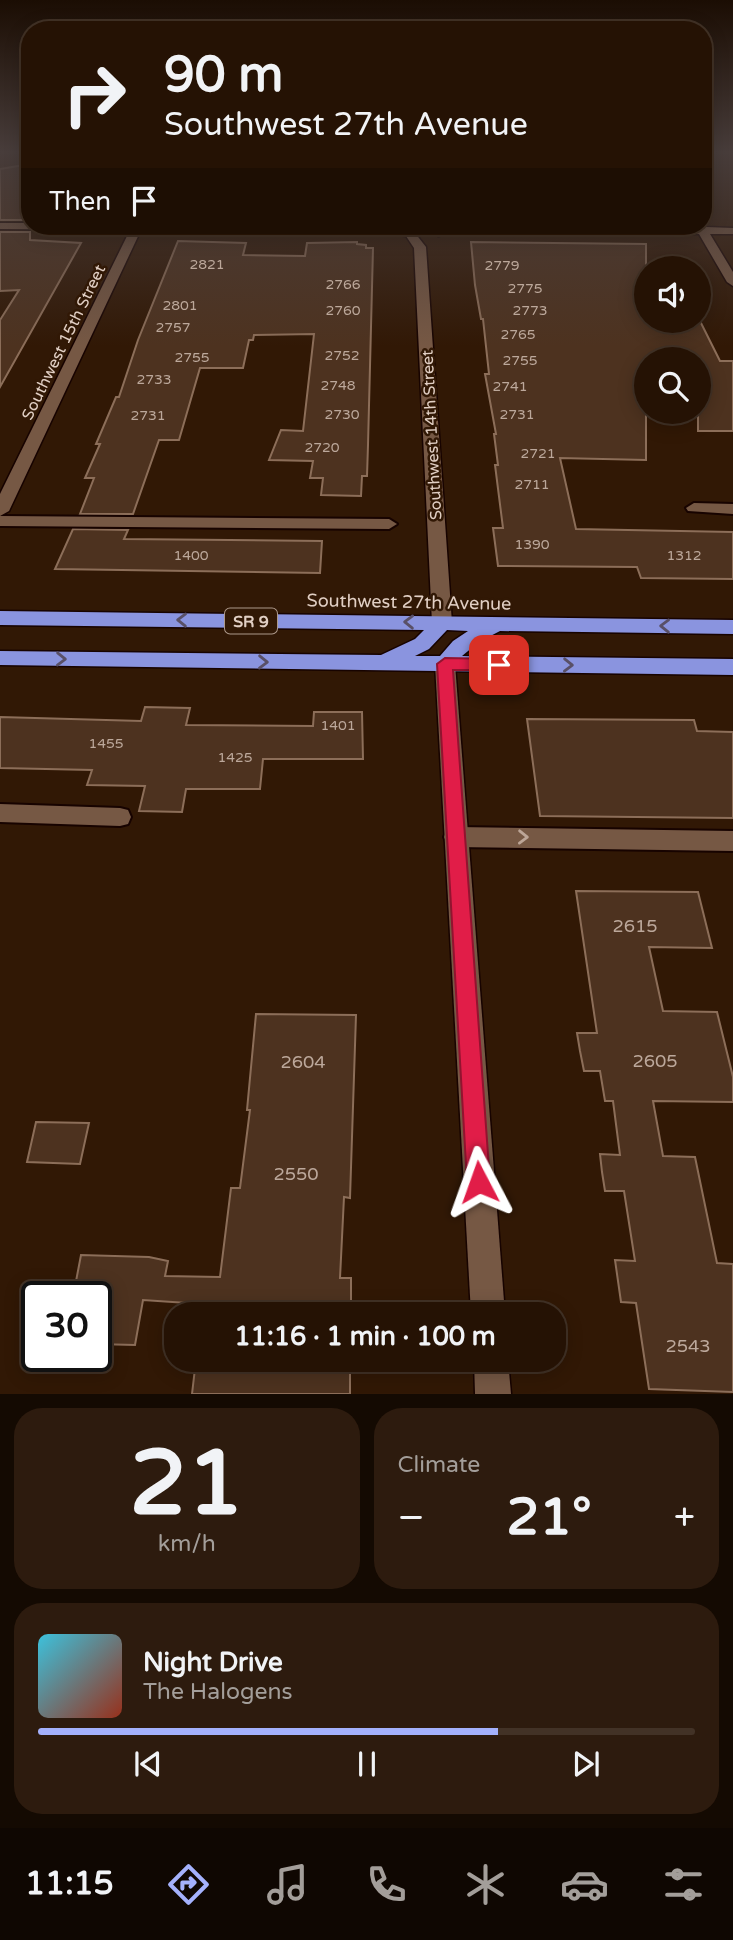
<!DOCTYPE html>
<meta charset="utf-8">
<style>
body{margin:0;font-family:"Varela Round",sans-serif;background:#2d1b0e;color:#f1f3f6;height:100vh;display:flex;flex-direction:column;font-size:26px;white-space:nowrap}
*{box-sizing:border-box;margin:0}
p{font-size:23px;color:#a39e9a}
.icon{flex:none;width:38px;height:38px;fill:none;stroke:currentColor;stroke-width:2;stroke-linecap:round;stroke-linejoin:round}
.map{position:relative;height:1394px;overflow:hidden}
.drawer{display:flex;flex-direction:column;gap:14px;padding:14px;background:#140a02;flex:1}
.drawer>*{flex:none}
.top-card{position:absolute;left:21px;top:21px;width:691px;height:214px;border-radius:28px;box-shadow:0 4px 18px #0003,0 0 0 2px #423226;background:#251204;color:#f1f3f6;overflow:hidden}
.buttons{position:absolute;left:634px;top:256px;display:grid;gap:14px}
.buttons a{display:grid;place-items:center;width:77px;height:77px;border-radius:50%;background:#251204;box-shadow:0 4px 18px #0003,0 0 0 2px #423226;font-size:35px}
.speed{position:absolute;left:21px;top:1281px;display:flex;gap:14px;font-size:35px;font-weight:700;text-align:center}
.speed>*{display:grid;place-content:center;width:91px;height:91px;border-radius:50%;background:#251204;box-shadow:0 4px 18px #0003,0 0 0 2px #423226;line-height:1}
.speed .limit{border:4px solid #111;border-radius:10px;background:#fff;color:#111}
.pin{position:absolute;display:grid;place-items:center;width:60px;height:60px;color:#fff;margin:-30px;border-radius:14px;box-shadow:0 4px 10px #0006}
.me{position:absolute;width:77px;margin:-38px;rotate:356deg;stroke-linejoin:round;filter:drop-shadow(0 0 5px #0008)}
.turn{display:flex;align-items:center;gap:24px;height:147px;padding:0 28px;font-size:32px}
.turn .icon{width:91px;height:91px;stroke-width:2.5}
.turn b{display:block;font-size:49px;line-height:60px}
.then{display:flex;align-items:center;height:66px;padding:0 28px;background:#0003;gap:14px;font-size:26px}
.big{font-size:52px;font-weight:700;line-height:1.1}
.drawer .widget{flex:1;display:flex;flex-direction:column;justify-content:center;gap:10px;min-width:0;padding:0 24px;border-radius:28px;background:#2d1b0e}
.drawer .dial{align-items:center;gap:0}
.dial b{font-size:91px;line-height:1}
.song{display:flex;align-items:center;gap:21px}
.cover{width:84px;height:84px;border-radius:10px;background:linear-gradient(135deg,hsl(190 70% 55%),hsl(10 70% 35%))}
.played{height:7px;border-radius:4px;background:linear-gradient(90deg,#a4b1fc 70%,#423226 70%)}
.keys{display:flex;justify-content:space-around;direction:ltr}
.heat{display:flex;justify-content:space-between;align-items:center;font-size:38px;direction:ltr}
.drawer .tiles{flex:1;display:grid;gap:14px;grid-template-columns:1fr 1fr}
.widget:last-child{grid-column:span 2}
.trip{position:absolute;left:164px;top:1302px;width:402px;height:70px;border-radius:28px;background:#251204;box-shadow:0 4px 18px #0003,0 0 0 2px #423226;font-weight:700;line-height:70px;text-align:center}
.menu{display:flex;height:112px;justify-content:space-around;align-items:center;background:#0f0702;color:#a39e9a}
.menu .icon{width:49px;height:49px}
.menu .active{color:#a4b1fc}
.menu b{font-size:32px;color:#f1f3f6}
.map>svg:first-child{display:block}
</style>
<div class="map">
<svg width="733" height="1394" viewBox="0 0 733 1394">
<rect width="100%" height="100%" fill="#311805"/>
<g fill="#4d321f" stroke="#8c6e59" stroke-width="2">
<path d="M30,164V220H0V169Z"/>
<path d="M0,232H30V240L81,243L0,387V320L19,290L0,291Z"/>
<path d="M178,241L246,243L243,255L305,256L307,243L357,242V244L366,245V248H373L368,445L367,476H362L361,496L321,495L323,478H310L313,461L269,460L281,430L303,431L314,334L254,335L253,340H249L243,368H200L179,440H159L133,514H80L94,478H85L100,444H96L116,397H119L138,340Z"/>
<path d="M471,242L646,244V322L698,323V317L720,361H733V431H698V359H646V460L560,458L576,529L733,532V579L641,578L637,567L498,566L493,528H503L495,465H498L494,434H496L485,374H489L483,319H481L475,285Z"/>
<path d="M73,529L128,530L124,539L322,541L320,573L55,569Z"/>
<path d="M145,707L190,708L186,725L313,726L314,712H362L363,759H263L260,789H186L182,812L139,811L145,786L87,785L92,770L0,768V717L141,721Z"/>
<path d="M527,719L694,720L697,731L733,732V818L540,816Z"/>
<path d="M576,891L698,892L712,948L649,947L663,1011L717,1012L733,1077V1102L653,1101L663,1156L695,1157L717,1263L733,1264V1392L649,1389L636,1303L621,1302L615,1260L635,1261L624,1191H605L602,1172L600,1154L620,1155L613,1101H605L600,1071H584L580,1051L577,1033H597Z"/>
<path d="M256,1014L356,1015L350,1198L344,1197L340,1278H351V1314H201L202,1304L143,1300L135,1345L96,1344V1297H73L81,1255L149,1257L168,1261L165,1276L220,1277L231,1188H240L250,1110H247Z"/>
<path d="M36,1122L89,1123L80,1164L27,1162Z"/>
<path d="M196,1360H350V1394H192Z"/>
</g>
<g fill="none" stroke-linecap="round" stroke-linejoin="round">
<defs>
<g id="lane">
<path d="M694,503L733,504V514L688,511L686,508Z"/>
<path d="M0,516L389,519L397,524L389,529L0,526Z"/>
<path d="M0,804L120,808L128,810L131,817L128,824L120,826L0,822Z"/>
<path d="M455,827L733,831V851L455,847L447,844L444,837L447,830Z"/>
</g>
<g id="street">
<path d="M0,223H30V226H378L415,233L426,247L452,623L449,628H435L432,623L414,248L406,236L377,232L141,230L9,511L0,516V494L130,230L0,229Z"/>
<path d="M704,224L706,227L733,228V234H710L733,272V286L727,282L699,234L462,232L438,236L432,233L461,226L695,227Z"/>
<path d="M445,656L452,659L455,664L505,1314H471L435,664L438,659Z"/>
<path d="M474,1360H508L511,1394H475Z"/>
</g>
<path id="highway" d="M0,611L733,620V634L500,631L479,642L462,656L733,659V675L0,665V651L381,655L415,639L424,630L0,625ZM447,630L468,631L453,641L440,656H415L429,649Z"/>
</defs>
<use href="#lane" stroke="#170300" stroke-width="4"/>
<use href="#street" stroke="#170300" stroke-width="3"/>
<use href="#highway" stroke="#170300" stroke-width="3"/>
<use href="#lane" fill="#765844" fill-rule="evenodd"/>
<use href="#street" fill="#765844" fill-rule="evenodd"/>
<use href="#highway" fill="#8a94df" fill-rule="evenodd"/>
</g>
<defs><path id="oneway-chevron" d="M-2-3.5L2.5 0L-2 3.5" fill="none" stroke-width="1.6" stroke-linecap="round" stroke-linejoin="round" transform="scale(1.75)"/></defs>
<g stroke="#595067">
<use href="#oneway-chevron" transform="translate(182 620) rotate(-179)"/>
<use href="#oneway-chevron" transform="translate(409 622) rotate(-179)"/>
<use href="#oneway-chevron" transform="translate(665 626) rotate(-179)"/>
<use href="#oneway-chevron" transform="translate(61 659) rotate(1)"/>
<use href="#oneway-chevron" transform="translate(263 662) rotate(1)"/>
<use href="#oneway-chevron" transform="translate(568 665) rotate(1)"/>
</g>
<use stroke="#bca597" href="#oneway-chevron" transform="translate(523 837) rotate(1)"/>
<linearGradient id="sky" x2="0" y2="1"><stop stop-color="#1b0d03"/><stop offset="0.44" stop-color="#483d3b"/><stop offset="1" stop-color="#483d3b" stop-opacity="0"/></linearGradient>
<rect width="733" height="346" fill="url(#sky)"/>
<path fill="#e11d48" stroke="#92132f" stroke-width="2" d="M445,658L499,659L507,665L499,670H453L490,1182L487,1190L479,1193L470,1190L467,1182L437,664Z"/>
<g text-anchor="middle" stroke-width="5" stroke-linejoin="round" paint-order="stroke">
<g font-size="14" fill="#bca89b">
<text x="207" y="269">2821</text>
<text x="502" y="270">2779</text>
<text x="343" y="289">2766</text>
<text x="525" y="293">2775</text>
<text x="180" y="310">2801</text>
<text x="343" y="315">2760</text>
<text x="530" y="315">2773</text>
<text x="173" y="332">2757</text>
<text x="518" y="339">2765</text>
<text x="342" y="360">2752</text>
<text x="192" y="362">2755</text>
<text x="520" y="365">2755</text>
<text x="154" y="384">2733</text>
<text x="338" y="390">2748</text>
<text x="510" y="391">2741</text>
<text x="342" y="419">2730</text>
<text x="517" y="419">2731</text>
<text x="148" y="420">2731</text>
<text x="322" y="452">2720</text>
<text x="538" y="458">2721</text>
<text x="532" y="489">2711</text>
<text x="532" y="549">1390</text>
<text x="191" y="560">1400</text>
<text x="684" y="560">1312</text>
<text x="338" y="730">1401</text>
<text x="106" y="748">1455</text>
<text x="235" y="762">1425</text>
</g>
<g font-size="16" fill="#e1cfc4" stroke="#311805">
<text transform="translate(63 342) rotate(-64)" y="6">Southwest 15th Street</text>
<text transform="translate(431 435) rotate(-93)" y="6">Southwest 14th Street</text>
</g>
<rect fill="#311805" stroke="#ac988b" stroke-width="2" x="225" y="608.5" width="52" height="25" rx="5"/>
<g font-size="16" font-weight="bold" fill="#e1cfc4">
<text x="251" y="627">SR 9</text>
</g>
<g font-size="18" fill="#e1cfc4" stroke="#311805">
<text transform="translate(409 602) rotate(1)" y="6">Southwest 27th Avenue</text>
</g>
<g font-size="18" fill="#bca89b">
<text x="635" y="932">2615</text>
<text x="655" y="1067">2605</text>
<text x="303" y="1068">2604</text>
<text x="296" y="1180">2550</text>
<text x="688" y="1352">2543</text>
</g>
</g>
</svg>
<div class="buttons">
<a><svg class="icon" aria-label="sound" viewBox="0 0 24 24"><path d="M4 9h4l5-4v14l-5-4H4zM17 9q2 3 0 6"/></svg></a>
<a><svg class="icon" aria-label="search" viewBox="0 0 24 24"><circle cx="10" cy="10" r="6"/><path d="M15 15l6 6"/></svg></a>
</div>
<div class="speed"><div class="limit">30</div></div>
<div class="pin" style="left:499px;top:665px;background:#d93025"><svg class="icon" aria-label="arrive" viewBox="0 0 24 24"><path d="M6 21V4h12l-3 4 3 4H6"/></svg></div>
<svg class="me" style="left:479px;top:1182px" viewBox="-20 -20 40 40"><path d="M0-17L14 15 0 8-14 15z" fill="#e11d48" stroke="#fff" stroke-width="4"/></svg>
<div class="trip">11:16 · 1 min · 100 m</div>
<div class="top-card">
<div class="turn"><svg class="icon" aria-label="right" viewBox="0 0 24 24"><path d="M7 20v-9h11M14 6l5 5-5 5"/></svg><div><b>90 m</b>Southwest 27th Avenue</div></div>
<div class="then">Then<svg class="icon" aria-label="arrive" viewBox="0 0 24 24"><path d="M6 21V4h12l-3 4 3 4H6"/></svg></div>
</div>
</div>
<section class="drawer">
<div class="tiles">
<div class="widget dial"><b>21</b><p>km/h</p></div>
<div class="widget"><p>Climate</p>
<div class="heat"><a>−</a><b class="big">21°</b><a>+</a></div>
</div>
<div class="widget">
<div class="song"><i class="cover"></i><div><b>Night Drive</b><p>The Halogens</p></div></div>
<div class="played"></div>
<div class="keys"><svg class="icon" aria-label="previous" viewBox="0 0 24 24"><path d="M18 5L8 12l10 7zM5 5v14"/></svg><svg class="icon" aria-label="pause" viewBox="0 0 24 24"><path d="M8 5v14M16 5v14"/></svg><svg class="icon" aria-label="next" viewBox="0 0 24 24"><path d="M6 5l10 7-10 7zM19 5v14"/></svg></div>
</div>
</div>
</section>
<nav class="menu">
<b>11:15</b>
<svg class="icon active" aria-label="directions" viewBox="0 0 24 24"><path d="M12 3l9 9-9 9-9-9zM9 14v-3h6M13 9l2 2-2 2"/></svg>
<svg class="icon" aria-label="music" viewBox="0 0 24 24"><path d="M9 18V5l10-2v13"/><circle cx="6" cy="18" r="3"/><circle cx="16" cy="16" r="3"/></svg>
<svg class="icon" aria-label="phone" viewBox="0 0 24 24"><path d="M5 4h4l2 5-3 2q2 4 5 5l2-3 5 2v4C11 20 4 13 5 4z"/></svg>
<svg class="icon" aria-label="climate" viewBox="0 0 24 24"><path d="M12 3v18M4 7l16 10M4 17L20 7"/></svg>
<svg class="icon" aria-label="car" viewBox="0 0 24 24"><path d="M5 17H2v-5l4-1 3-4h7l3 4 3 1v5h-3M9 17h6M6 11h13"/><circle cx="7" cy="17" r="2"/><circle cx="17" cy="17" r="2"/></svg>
<svg class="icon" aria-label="filters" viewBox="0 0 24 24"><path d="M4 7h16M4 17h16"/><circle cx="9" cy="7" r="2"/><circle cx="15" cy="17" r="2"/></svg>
</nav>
